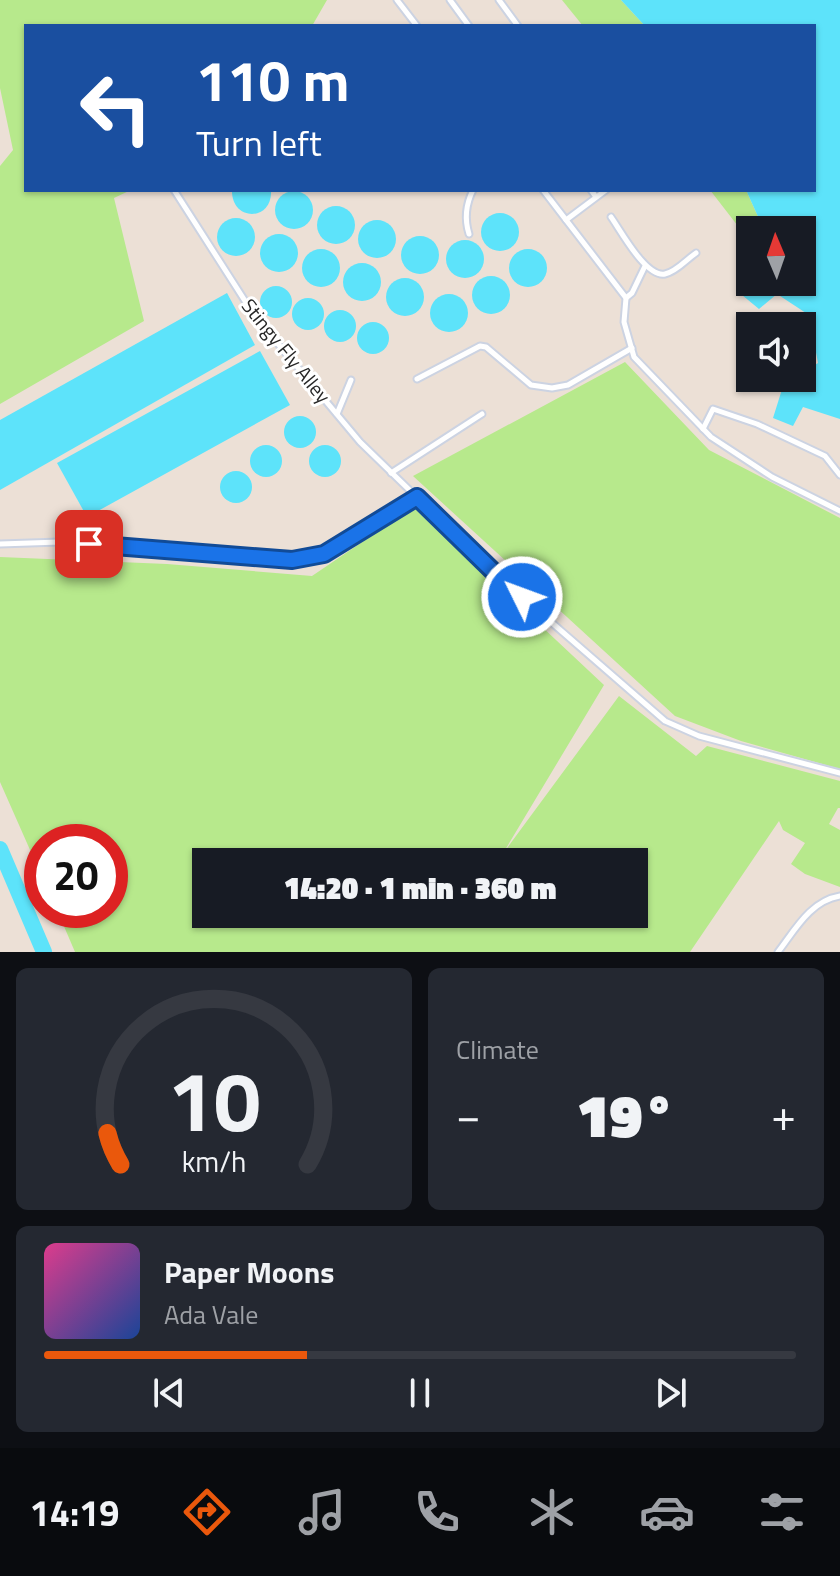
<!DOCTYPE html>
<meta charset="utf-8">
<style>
body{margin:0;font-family:"Titillium Web",sans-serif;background:#242831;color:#f1f3f6;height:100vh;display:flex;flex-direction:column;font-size:30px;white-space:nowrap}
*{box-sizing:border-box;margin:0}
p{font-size:26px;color:#9ea1a6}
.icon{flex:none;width:44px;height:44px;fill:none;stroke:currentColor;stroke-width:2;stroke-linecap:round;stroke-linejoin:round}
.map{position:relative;height:952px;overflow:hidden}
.panel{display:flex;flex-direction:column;gap:16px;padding:16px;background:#0d0f14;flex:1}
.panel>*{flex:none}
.banner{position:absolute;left:24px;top:24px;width:792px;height:168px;border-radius:0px;box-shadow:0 2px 6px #0004;background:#1a4fa0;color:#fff;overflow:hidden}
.needle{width:52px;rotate:358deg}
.controls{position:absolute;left:736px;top:216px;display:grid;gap:16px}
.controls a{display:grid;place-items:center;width:80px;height:80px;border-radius:0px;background:#171b24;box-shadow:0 2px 6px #0004;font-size:40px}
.speed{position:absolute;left:24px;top:824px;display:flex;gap:16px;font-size:40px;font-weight:700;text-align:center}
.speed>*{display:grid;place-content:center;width:104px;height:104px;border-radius:50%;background:#171b24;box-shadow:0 2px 6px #0004;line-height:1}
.speed .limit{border:12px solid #d22;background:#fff;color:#111}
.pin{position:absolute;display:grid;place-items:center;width:68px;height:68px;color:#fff;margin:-34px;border-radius:16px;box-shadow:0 4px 12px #0006}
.me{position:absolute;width:88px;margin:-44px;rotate:312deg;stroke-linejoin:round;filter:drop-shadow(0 0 6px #0008)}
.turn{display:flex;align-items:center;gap:28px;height:168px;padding:0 40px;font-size:36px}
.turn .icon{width:104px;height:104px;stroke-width:2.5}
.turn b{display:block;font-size:56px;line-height:68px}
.big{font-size:60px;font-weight:800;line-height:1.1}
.panel .widget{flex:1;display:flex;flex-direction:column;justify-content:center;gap:12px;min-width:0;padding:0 28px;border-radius:12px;background:#242831}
.panel .dial{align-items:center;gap:0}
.dial svg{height:208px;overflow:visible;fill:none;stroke:#363941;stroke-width:7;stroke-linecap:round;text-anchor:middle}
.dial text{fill:#f1f3f6;stroke:none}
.song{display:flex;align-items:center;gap:24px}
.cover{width:96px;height:96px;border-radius:12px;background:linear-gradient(135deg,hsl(330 70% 55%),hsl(220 70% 35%))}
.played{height:8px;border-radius:4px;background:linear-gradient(90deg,#ea580c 35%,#363941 35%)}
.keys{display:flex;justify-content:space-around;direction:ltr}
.heat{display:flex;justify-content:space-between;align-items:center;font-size:44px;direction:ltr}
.panel .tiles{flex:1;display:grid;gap:16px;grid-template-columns:1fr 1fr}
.widget:last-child{grid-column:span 2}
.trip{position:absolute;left:192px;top:848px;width:456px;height:80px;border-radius:0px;background:#171b24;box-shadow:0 2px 6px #0004;font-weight:800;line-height:80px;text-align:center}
.tab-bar{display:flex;height:128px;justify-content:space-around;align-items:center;background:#090b0e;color:#9ea1a6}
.tab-bar .icon{width:56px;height:56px}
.tab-bar .active{color:#ea580c}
.tab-bar b{font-size:36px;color:#f1f3f6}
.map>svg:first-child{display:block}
</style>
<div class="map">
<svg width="840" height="952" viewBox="0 0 840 952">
<rect width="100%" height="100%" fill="#ece0d6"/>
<g fill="#b7e98c" fill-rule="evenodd">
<path d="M0,0H327L312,26H26V190H131L114,198L144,321L0,404V166L13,150L0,88Z"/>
<path d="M562,0H621L645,26H583Z"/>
<path d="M710,190H746L764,230H750V261L744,273L741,230Z"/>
<path d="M625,362L709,450L840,518V769L741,741L675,716L413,476Z"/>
<path d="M414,507L604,685L502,855L619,696L696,756L707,746L840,781V808H838L829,824L840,830V887L805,874L791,864L805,843L783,830L779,821L690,952H75L57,910H110V842H42V877L0,782V557L167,564L312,576ZM206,862H634V914H206Z"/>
</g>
<g fill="#5de3fa">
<path d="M621,0H840V419L803,407L793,426L773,418L784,383L793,378H802V373L818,363L809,315L777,294L759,309L742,295L744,273L750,261V282H802V230H764L746,190H814V26H645Z"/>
<path d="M232,190H271C273,222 231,222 232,190Z"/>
<circle cx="294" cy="210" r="19"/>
<circle cx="336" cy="225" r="19"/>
<circle cx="500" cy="232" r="19"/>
<circle cx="236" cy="237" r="19"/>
<circle cx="377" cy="239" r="19"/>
<circle cx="279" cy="253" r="19"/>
<circle cx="420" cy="255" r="19"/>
<circle cx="465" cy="259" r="19"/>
<circle cx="321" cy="268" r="19"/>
<circle cx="528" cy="268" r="19"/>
<circle cx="362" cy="282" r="19"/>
<circle cx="491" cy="295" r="19"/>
<circle cx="405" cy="297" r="19"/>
<circle cx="276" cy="302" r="16"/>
<path d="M227,293L255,345L0,490V420Z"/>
<circle cx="449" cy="313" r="19"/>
<circle cx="308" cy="314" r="16"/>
<circle cx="340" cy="326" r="16"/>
<circle cx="373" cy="338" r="16"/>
<path d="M260,351L290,405L87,517L57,463Z"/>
<circle cx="300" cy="432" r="16"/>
<circle cx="266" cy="461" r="16"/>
<circle cx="325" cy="461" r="16"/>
<circle cx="236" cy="487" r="16"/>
</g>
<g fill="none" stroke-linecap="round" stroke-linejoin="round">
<path stroke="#5de3fa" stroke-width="16" d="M0,849L44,952"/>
<defs>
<g id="service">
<path d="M397,0L417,26"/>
<path d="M450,0L469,26"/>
<path d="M499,0L518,26"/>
<path d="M174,190L254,315L360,442L498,576L665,721L699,736L840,773"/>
<path d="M543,190L626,298L624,322L634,357L711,437L772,477L840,511"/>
<path d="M591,190L596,197"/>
<path d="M611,217C621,231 646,278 665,274C676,272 687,259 696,253"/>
<path d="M566,220L606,190"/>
<path d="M469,234C464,218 466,204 473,190"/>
<path d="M626,298L632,293L645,266"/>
<path d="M417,379L480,346L486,347L531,385L552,388L568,385L632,348"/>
<path d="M337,414L351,380"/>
<path d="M703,429L713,409L757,424L825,456L840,475"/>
<path d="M391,473L482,414"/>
<path d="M0,544L60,542L292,560L324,554L417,497"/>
<path d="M778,952C795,930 810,901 840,896"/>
</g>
</defs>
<use href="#service" stroke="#ccd3e2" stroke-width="9"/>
<use href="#service" stroke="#fff" stroke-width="5"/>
</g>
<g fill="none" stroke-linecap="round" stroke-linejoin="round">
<defs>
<path id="route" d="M89,544L292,560L324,554L417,497L498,576L522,597"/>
</defs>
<use href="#route" stroke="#114b97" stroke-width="20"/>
<use href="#route" stroke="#1a73e8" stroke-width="14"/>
</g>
<g text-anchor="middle" stroke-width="6" stroke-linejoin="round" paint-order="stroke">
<g font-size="20" fill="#272727" stroke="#fff">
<text transform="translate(286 351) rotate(51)" y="7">Stingy Fly Alley</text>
</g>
</g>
</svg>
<div class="controls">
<a><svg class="needle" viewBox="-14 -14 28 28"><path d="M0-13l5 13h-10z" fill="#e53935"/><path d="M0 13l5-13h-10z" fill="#9ea1a6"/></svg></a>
<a><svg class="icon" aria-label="sound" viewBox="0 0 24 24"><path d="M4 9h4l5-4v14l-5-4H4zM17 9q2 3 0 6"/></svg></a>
</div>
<div class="speed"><div class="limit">20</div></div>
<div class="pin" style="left:89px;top:544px;background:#d93025"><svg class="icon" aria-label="arrive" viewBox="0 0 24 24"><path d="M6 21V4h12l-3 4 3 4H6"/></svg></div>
<svg class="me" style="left:522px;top:597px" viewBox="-20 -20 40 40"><circle r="17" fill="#1a73e8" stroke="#fff" stroke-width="3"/><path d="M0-11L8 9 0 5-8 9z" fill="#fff"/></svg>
<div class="trip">14:20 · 1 min · 360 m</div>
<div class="banner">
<div class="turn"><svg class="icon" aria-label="left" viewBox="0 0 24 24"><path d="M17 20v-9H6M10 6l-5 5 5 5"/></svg><div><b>110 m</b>Turn left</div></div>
</div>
</div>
<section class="panel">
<div class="tiles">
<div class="widget dial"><svg viewBox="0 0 100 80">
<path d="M14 69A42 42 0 1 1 86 69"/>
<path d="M14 69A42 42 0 0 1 9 57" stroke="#ea580c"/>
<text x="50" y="56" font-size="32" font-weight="700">10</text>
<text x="50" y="72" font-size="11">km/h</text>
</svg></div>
<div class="widget"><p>Climate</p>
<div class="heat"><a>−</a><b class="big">19°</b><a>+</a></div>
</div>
<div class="widget">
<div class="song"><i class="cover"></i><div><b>Paper Moons</b><p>Ada Vale</p></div></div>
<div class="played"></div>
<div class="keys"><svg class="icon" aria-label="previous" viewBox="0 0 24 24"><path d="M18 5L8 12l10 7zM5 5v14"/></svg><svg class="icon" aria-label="pause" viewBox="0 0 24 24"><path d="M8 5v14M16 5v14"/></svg><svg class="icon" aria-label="next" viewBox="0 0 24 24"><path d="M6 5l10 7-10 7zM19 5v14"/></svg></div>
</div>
</div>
</section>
<nav class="tab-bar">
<b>14:19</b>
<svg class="icon active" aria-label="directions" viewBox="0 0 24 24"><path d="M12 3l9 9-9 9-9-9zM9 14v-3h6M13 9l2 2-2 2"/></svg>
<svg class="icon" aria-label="music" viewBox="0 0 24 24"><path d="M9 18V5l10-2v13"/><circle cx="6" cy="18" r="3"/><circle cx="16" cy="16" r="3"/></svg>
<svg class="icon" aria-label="phone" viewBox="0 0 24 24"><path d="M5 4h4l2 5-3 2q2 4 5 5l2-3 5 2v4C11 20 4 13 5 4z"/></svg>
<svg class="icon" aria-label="climate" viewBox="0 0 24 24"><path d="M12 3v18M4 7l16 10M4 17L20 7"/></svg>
<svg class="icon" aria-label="car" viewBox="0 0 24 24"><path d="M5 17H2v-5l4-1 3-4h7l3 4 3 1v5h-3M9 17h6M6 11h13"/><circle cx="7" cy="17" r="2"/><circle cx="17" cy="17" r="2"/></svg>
<svg class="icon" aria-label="filters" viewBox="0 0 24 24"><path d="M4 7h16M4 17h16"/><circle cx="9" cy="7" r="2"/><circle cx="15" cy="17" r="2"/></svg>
</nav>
